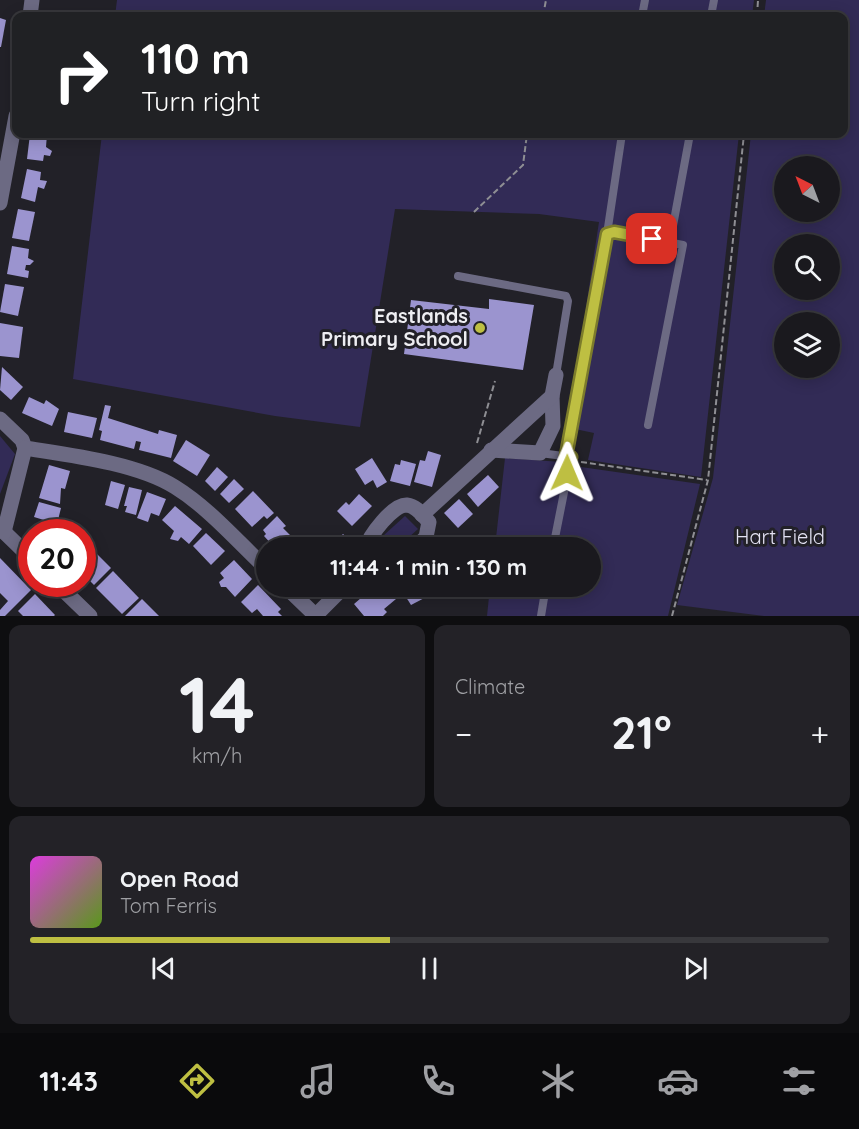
<!DOCTYPE html>
<meta charset="utf-8">
<style>
body{margin:0;font-family:Quicksand,sans-serif;background:#232227;color:#f1f3f6;height:100vh;display:flex;flex-direction:column;font-size:22px;white-space:nowrap}
*{box-sizing:border-box;margin:0}
p{font-size:20px;color:#9fa0a4}
.icon{flex:none;width:33px;height:33px;fill:none;stroke:currentColor;stroke-width:2;stroke-linecap:round;stroke-linejoin:round}
.map{position:relative;height:616px;overflow:hidden}
.sheet{display:flex;flex-direction:column;gap:9px;padding:9px;background:#0e0e10;flex:1}
.sheet>*{flex:none}
.banner{position:absolute;left:12px;top:12px;width:836px;height:126px;border-radius:12px;box-shadow:0 3px 15px #0003,0 0 0 2px #38383c;background:#202124;color:#fff;overflow:hidden}
.needle{width:39px;rotate:318deg}
.controls{position:absolute;left:774px;top:156px;display:grid;gap:12px}
.controls a{display:grid;place-items:center;width:66px;height:66px;border-radius:50%;background:#1a191e;box-shadow:0 3px 15px #0003,0 0 0 2px #38383c;font-size:30px}
.speed{position:absolute;left:18px;top:519px;display:flex;gap:12px;font-size:30px;font-weight:700;text-align:center}
.speed>*{display:grid;place-content:center;width:78px;height:78px;border-radius:50%;background:#1a191e;box-shadow:0 3px 15px #0003,0 0 0 2px #38383c;line-height:1}
.speed .limit{border:9px solid #d22;background:#fff;color:#111}
.pin{position:absolute;display:grid;place-items:center;width:51px;height:51px;color:#fff;margin:-26px;border-radius:12px;box-shadow:0 3px 9px #0006}
.me{position:absolute;width:66px;margin:-33px;rotate:1deg;stroke-linejoin:round;filter:drop-shadow(0 0 4px #0008)}
.turn{display:flex;align-items:center;gap:21px;height:126px;padding:0 30px;font-size:27px}
.turn .icon{width:78px;height:78px;stroke-width:2.5}
.turn b{display:block;font-size:42px;line-height:51px}
.big{font-size:45px;font-weight:700;line-height:1.1}
.sheet .widget{flex:1;display:flex;flex-direction:column;justify-content:center;gap:9px;min-width:0;padding:0 21px;border-radius:12px;background:#232227}
.sheet .dial{align-items:center;gap:0}
.dial b{font-size:78px;line-height:1}
.song{display:flex;align-items:center;gap:18px}
.cover{width:72px;height:72px;border-radius:9px;background:linear-gradient(135deg,hsl(300 70% 55%),hsl(90 70% 35%))}
.played{height:6px;border-radius:3px;background:linear-gradient(90deg,#bebf42 45%,#38383c 45%)}
.keys{display:flex;justify-content:space-around;direction:ltr}
.heat{display:flex;justify-content:space-between;align-items:center;font-size:33px;direction:ltr}
.sheet .tiles{flex:1;display:grid;gap:9px;grid-template-columns:1fr 1fr}
.widget:last-child{grid-column:span 2}
.trip{position:absolute;left:256px;top:537px;width:345px;height:60px;border-radius:30px;background:#1a191e;box-shadow:0 3px 15px #0003,0 0 0 2px #38383c;font-weight:700;line-height:60px;text-align:center}
.tabs{display:flex;height:96px;justify-content:space-around;align-items:center;background:#0a0a0c;color:#9fa0a4}
.tabs .icon{width:42px;height:42px}
.tabs .on{color:#bebf42}
.tabs b{font-size:27px;color:#f1f3f6}
.map>svg:first-child{display:block}
</style>
<div class="map">
<svg width="859" height="616" viewBox="0 0 859 616">
<rect width="100%" height="100%" fill="#222128"/>
<g fill="#322b56" fill-rule="evenodd">
<path d="M117,0H754L752,16H115Z"/>
<path d="M766,0H859V616H764L677,605L713,478L751,134H843V16H764ZM784,166H830V212H784ZM784,244H830V290H784ZM784,322H830V368H784Z"/>
<path d="M102,134H739L701,477L588,460L594,433L575,429L586,375L576,373L599,222L539,214L395,209L360,427L275,416L73,379Z"/>
<path d="M0,436L15,454L0,494Z"/>
<path d="M505,458L562,462L557,483L569,485L574,466L700,484L668,616H487L490,587L591,586V548L495,547Z"/>
<path d="M405,516L418,529L398,547H376L373,545Z"/>
</g>
<g fill="#9b94cf">
<path d="M0,18L6,20L1,47H0Z"/>
<path d="M30,134H47L46,147L52,151L50,156L44,155L43,161L27,159Z"/>
<path d="M27,169L41,172L40,180L47,181L44,189L38,187L35,202L21,198Z"/>
<path d="M18,209L35,212L29,241L12,238Z"/>
<path d="M12,246L29,249L28,258L34,261L30,265H26L25,270L29,271L28,278L7,274Z"/>
<path d="M5,284L24,287L18,316L0,312Z"/>
<path d="M489,299L534,305L523,370L404,354L411,300L489,309Z"/>
<path d="M0,323L23,327L19,358L0,356Z"/>
<path d="M2,367L23,387L11,400L0,390Z"/>
<path d="M29,397L44,404L46,400L59,409L52,426L22,413Z"/>
<path d="M105,405L111,406L108,418L158,434L159,430L177,435L171,458L139,450L141,442L136,441L134,449L100,440L102,431L99,430Z"/>
<path d="M68,412L97,418L92,438L64,432Z"/>
<path d="M186,440L210,455L197,476L173,461Z"/>
<path d="M428,451L441,455L432,487L414,482L420,460L425,461Z"/>
<path d="M372,458L387,482L377,488L373,480L365,485L355,469Z"/>
<path d="M401,460L416,464L410,486L390,481L395,464L400,465Z"/>
<path d="M49,465L70,471L65,489L61,488L60,504L39,498Z"/>
<path d="M217,467L228,477L215,491L205,481Z"/>
<path d="M488,475L499,487L478,507L467,494Z"/>
<path d="M234,479L244,489L229,503L220,494Z"/>
<path d="M111,481L125,485L118,509L105,505Z"/>
<path d="M129,487L142,490L136,515L125,512L127,506H124Z"/>
<path d="M253,491L274,513L267,519L264,516L252,527L235,509Z"/>
<path d="M147,492L166,499L159,516L151,513L148,522L137,518Z"/>
<path d="M359,494L372,506L352,526L337,511L346,502L349,505Z"/>
<path d="M459,499L473,514L458,528L444,513Z"/>
<path d="M39,502L61,508L57,524L34,517Z"/>
<path d="M175,506L202,529L189,544L181,537L178,541L170,539L174,531L162,520Z"/>
<path d="M277,516L286,526L283,528L297,542L292,548H275L264,536L266,534L263,530Z"/>
<path d="M206,533L225,551L211,565L193,546Z"/>
<path d="M343,534L353,543L348,548H334L332,545Z"/>
<path d="M475,537L489,540L488,548H473Z"/>
<path d="M454,539L462,548H444Z"/>
<path d="M94,551L111,568L94,585L82,573V563Z"/>
<path d="M0,558L31,590L5,616H0V610L8,601L0,593Z"/>
<path d="M234,560L252,579L235,597L226,587H221L219,582L224,578L220,573Z"/>
<path d="M113,571L139,598L122,614L96,588Z"/>
<path d="M258,585L281,609L278,612L282,616H263L257,609L252,613L241,602Z"/>
<path d="M375,586H385L396,599L384,609L387,612L383,616H364L354,604Z"/>
<path d="M399,586H430L434,593L411,605Z"/>
<path d="M35,594L55,615L54,616H23L18,611Z"/>
<path d="M142,599L159,616H125Z"/>
</g>
<g fill="none" stroke-linecap="round" stroke-linejoin="round">
<g stroke="#8f8f94" stroke-width="2" stroke-dasharray="6 3" stroke-linecap="butt">
<path d="M543,16L546,0"/>
<path d="M757,16L758,0"/>
<path d="M474,212L523,165L527,134"/>
<path d="M477,443L495,381"/>
<path d="M581,462L707,480"/>
<path d="M672,616L708,480L744,134"/>
</g>
<g stroke="#6c6a83" stroke-width="8">
<path d="M642,16L645,0"/>
<path d="M711,16L714,0"/>
<path d="M607,234L622,134"/>
<path d="M670,242L690,134"/>
<path d="M458,276L566,296L568,301L556,375"/>
<path d="M540,453L571,457L553,548"/>
<path d="M566,456L607,234L614,232L683,245L648,425"/>
<path d="M541,616L546,586"/>
</g>
<g stroke="#6c6a83" stroke-width="15">
<path d="M30,16L32,0"/>
<path d="M0,203L16,116"/>
<path d="M0,419L22,440L25,448C69,455 137,463 175,487C209,508 238,542 267,569"/>
<path d="M491,450L540,453L553,426L552,396"/>
<path d="M422,515L552,396L556,375"/>
<path d="M0,528L32,559"/>
<path d="M4,532L25,448"/>
<path d="M366,548C369,536 393,504 407,505C417,506 423,516 429,522L426,537L415,548"/>
<path d="M57,584L90,616"/>
<path d="M285,586L316,616"/>
<path d="M316,615L345,586"/>
</g>
</g>
<g fill="none" stroke-linecap="round" stroke-linejoin="round">
<defs>
<path id="route" d="M567,473L571,457L566,456L607,234L614,232L652,239"/>
</defs>
<use href="#route" stroke="#7c7c2b" stroke-width="15"/>
<use href="#route" stroke="#bebf42" stroke-width="10"/>
</g>
<circle fill="#bebf42" stroke="#222128" stroke-width="2" cx="480" cy="328" r="6"/>
<g text-anchor="middle" stroke-width="6" stroke-linejoin="round" paint-order="stroke">
<g font-size="20" font-weight="bold" fill="#eeeef2" stroke="#222128" text-anchor="end">
<text x="468" y="323">Eastlands<tspan x="468" dy="23">Primary School</tspan></text>
</g>
<g font-size="20" fill="#e3e2f3" stroke="#222128">
<text x="780" y="544">Hart Field</text>
</g>
</g>
</svg>
<div class="controls">
<a><svg class="needle" viewBox="-14 -14 28 28"><path d="M0-13l5 13h-10z" fill="#e53935"/><path d="M0 13l5-13h-10z" fill="#9fa0a4"/></svg></a>
<a><svg class="icon" aria-label="search" viewBox="0 0 24 24"><circle cx="10" cy="10" r="6"/><path d="M15 15l6 6"/></svg></a>
<a><svg class="icon" aria-label="layers" viewBox="0 0 24 24"><path d="M12 4l9 5-9 5-9-5zM3 14l9 5 9-5"/></svg></a>
</div>
<div class="speed"><div class="limit">20</div></div>
<div class="pin" style="left:652px;top:239px;background:#d93025"><svg class="icon" aria-label="arrive" viewBox="0 0 24 24"><path d="M6 21V4h12l-3 4 3 4H6"/></svg></div>
<svg class="me" style="left:567px;top:473px" viewBox="-20 -20 40 40"><path d="M0-17L14 15 0 8-14 15z" fill="#bebf42" stroke="#fff" stroke-width="4"/></svg>
<div class="trip">11:44 · 1 min · 130 m</div>
<div class="banner">
<div class="turn"><svg class="icon" aria-label="right" viewBox="0 0 24 24"><path d="M7 20v-9h11M14 6l5 5-5 5"/></svg><div><b>110 m</b>Turn right</div></div>
</div>
</div>
<section class="sheet">
<div class="tiles">
<div class="widget dial"><b>14</b><p>km/h</p></div>
<div class="widget"><p>Climate</p>
<div class="heat"><a>−</a><b class="big">21°</b><a>+</a></div>
</div>
<div class="widget">
<div class="song"><i class="cover"></i><div><b>Open Road</b><p>Tom Ferris</p></div></div>
<div class="played"></div>
<div class="keys"><svg class="icon" aria-label="previous" viewBox="0 0 24 24"><path d="M18 5L8 12l10 7zM5 5v14"/></svg><svg class="icon" aria-label="pause" viewBox="0 0 24 24"><path d="M8 5v14M16 5v14"/></svg><svg class="icon" aria-label="next" viewBox="0 0 24 24"><path d="M6 5l10 7-10 7zM19 5v14"/></svg></div>
</div>
</div>
</section>
<nav class="tabs">
<b>11:43</b>
<svg class="icon on" aria-label="directions" viewBox="0 0 24 24"><path d="M12 3l9 9-9 9-9-9zM9 14v-3h6M13 9l2 2-2 2"/></svg>
<svg class="icon" aria-label="music" viewBox="0 0 24 24"><path d="M9 18V5l10-2v13"/><circle cx="6" cy="18" r="3"/><circle cx="16" cy="16" r="3"/></svg>
<svg class="icon" aria-label="phone" viewBox="0 0 24 24"><path d="M5 4h4l2 5-3 2q2 4 5 5l2-3 5 2v4C11 20 4 13 5 4z"/></svg>
<svg class="icon" aria-label="climate" viewBox="0 0 24 24"><path d="M12 3v18M4 7l16 10M4 17L20 7"/></svg>
<svg class="icon" aria-label="car" viewBox="0 0 24 24"><path d="M5 17H2v-5l4-1 3-4h7l3 4 3 1v5h-3M9 17h6M6 11h13"/><circle cx="7" cy="17" r="2"/><circle cx="17" cy="17" r="2"/></svg>
<svg class="icon" aria-label="filters" viewBox="0 0 24 24"><path d="M4 7h16M4 17h16"/><circle cx="9" cy="7" r="2"/><circle cx="15" cy="17" r="2"/></svg>
</nav>
